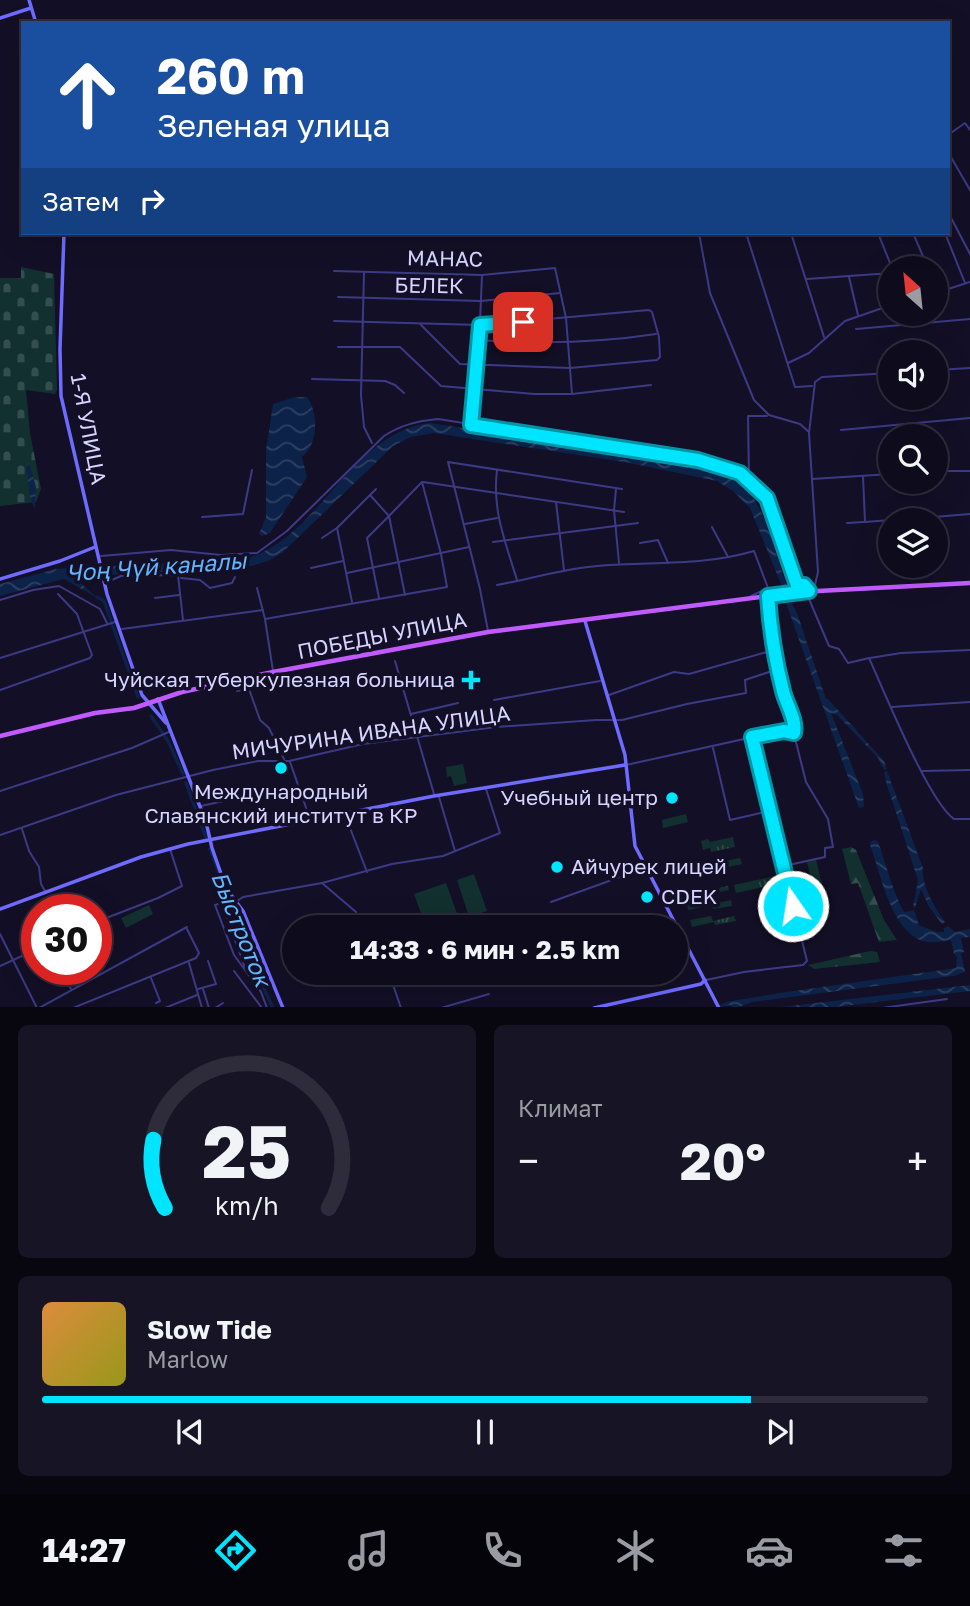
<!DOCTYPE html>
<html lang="ru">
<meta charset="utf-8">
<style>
body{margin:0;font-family:"Golos Text",sans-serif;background:#171425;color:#f1f3f6;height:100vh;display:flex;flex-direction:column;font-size:26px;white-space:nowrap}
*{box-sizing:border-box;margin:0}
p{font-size:23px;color:#9b9ba3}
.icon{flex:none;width:38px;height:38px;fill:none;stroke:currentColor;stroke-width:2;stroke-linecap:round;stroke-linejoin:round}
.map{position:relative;height:1007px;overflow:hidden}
.details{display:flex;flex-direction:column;gap:18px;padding:18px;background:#08060f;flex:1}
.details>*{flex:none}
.guide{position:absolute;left:21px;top:21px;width:929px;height:214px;border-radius:0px;box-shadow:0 7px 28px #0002,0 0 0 2px #2e2b3b;background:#1a4fa0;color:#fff;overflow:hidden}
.needle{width:46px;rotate:333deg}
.tools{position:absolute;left:878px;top:256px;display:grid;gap:14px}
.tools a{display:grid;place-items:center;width:70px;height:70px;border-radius:50%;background:#0e0b1c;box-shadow:0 7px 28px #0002,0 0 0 2px #2e2b3b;font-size:35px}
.speed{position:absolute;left:21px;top:894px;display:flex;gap:14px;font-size:35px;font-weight:700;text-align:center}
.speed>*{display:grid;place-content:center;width:91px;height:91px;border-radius:50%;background:#0e0b1c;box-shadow:0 7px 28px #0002,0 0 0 2px #2e2b3b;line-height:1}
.speed .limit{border:10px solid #d22;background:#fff;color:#111}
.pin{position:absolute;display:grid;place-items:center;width:60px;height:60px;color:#fff;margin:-30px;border-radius:14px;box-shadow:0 4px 10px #0006}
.me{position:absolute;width:77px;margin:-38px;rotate:347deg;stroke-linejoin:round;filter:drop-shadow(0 0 5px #0008)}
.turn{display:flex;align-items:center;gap:24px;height:147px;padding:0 21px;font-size:32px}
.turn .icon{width:91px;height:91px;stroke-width:2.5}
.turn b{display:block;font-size:49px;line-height:60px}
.then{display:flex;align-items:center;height:66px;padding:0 21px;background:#0003;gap:14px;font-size:26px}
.big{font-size:52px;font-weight:700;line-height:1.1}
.details .card{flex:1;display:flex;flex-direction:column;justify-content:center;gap:10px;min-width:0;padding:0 24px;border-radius:10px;background:#171425}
.details .dial{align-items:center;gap:0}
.dial svg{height:182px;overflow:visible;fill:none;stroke:#2e2b3b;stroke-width:7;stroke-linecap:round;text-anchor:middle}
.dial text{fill:#f1f3f6;stroke:none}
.song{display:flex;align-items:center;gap:21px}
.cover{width:84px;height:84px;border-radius:10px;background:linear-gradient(135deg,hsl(30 70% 55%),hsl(60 70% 35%))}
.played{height:7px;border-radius:4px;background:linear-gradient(90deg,#00e5ff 80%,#2e2b3b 80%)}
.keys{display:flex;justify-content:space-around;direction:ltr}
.heat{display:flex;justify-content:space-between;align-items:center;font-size:38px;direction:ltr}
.details .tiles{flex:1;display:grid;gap:18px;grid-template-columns:1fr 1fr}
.card:last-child{grid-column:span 2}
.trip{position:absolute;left:282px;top:915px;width:406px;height:70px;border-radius:35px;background:#0e0b1c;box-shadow:0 7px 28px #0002,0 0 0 2px #2e2b3b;font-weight:700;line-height:70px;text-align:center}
.tabs{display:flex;height:112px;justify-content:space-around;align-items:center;background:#06040b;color:#9b9ba3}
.tabs .icon{width:49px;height:49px}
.tabs .on{color:#00e5ff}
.tabs b{font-size:32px;color:#f1f3f6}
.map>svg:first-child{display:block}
</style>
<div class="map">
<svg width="970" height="1008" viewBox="0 0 970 1008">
<defs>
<pattern id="grass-tufts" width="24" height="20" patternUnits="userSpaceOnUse" patternTransform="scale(1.75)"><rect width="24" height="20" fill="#12302f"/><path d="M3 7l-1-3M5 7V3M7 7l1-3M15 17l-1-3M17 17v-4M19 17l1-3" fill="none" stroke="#344d4e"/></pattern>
<pattern id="forest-firs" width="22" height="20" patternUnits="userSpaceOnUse" patternTransform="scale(1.75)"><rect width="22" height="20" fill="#12302f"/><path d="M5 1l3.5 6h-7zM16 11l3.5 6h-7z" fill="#344d4e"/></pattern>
<pattern id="cemetery-stones" width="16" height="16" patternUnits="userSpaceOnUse" patternTransform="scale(1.75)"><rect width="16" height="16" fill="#12302f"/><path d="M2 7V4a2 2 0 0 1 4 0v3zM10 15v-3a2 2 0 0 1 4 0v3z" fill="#344d4e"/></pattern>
<pattern id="water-waves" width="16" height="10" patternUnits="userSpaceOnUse" patternTransform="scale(1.75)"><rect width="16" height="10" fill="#0c2248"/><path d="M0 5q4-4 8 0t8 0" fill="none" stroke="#2f4163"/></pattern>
</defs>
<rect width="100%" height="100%" fill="#130f26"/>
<g fill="url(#grass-tufts)">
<path d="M733,837L735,847L711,852L710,848L703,850L701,841L708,839L710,842Z"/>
<path d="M740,858L742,864L683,876L681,870L674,871L673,867L697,862L702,866Z"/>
<path d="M816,860L830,917L821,919L807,862Z"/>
<path d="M775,876L776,882L772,885L736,893L734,885Z"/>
<path d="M728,886L729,890L709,894L708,891L683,896L682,890L697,887L698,892Z"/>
<path d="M708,900L709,905L731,900L732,906L713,909L712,905L688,910L687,904Z"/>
<path d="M711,916L713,921L734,916L736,921L715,925L714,922L692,927L690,920Z"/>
</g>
<g fill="url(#forest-firs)">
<path d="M686,814L688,822L663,828L662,820Z"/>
<path d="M851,847L856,850L884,920L897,940L879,942L858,883L851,884L842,849Z"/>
<path d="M870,951L877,952L880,962L814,969L808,965Z"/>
</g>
<path fill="url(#cemetery-stones)" d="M21,267L54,274L57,390L55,394L26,390L30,433L41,489L36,502L0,506V278H21Z"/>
<g fill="#12302f">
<path d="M463,764L467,783L454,786L451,776L447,777L446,767Z"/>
<path d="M474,874L487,911L469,917L457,880Z"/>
<path d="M446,883L462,927H426L414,894Z"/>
<path d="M149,905L153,914L126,928L121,918Z"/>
</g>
<g fill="url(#water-waves)">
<path d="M295,397H307C319,413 318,445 302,457L307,477L270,533L262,536L259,534L266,517V450L273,404Z"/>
<path d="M430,423L701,465C714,470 730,475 741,484C768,507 775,557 788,589H783L750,508L733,491L717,481L630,463L434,433L411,437L393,446L283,552L270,560L252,566L77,577V580L99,599L64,579L0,596V584L56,569L244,559C318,541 351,431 430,423Z"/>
<path d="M29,463L36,487L35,509C27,495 30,483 26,467Z"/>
<path d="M786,603H792L797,613L826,699H828L884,761L887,769L884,770L878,758L837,715L831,713L863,794L864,807L859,808Z"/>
<path d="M887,771L923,868C921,885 935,908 945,922L942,924L929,907L921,889L915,908L913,907L918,880L887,785L884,772Z"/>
<path d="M875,840L878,842C884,857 896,903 905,912L914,910L919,925L936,932H944V928L948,926L955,932L970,929V937L961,938L964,952L961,953L965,972L953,976L752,1002L739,1007H732L730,1005L715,1008L726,1002L787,992L956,968L957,957L954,954L951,940C944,941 936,943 928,942C892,937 881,874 870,845L871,841Z"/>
<path d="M970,985V991L835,1007H782Z"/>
</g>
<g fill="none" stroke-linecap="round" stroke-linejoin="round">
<g stroke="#0c2248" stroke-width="3.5">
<path d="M97,597L104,601L138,697"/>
<path d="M151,716L168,741L183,774"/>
<path d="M186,783L206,838"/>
<path d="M210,849L251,961L273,1008"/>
</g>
<g stroke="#3d3a85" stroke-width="2">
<path d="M948,135L965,123L970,130"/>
<path d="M948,152L970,190"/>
<path d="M948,212L970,254"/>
<path d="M699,233L710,293L754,400L769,415L800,424L809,432"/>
<path d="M746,233L795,387L812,386"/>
<path d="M791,233L824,337"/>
<path d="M878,233L892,268"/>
<path d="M913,233L928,268"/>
<path d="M945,233L965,283"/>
<path d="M334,271L482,275L555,268L566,318L572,394"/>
<path d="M364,273L361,395L364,427L372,443"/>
<path d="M849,277L858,315"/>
<path d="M807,279L891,273"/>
<path d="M936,285L939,289L945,290L970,282"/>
<path d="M338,297L481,301L560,293"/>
<path d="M910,313L912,322"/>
<path d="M334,321L480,325L649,310L652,312L659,337L660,357L657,360L570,368L460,364L420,324"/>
<path d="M856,329L970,319"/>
<path d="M479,340C539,344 597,343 656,334"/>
<path d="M338,347H400L441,386L534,394H572L651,385"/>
<path d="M788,363L809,353L845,321L891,305"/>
<path d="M936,370L970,368"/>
<path d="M312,379L385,381L395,385L404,393"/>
<path d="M471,424L478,365L482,276"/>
<path d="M841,430L970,418"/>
<path d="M497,470C492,510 505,541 517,580"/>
<path d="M936,471H970"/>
<path d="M863,476L865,522L891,520"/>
<path d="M749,479L748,416H767"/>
<path d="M812,479L891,474"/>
<path d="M423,482L624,512"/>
<path d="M616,489L614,510L619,563"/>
<path d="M370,495L389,516L421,483"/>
<path d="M556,502L564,570"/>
<path d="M202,517L243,514L252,470"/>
<path d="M898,520L970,514"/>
<path d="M847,523L864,522"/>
<path d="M465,524L497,518"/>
<path d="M712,527L728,557"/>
<path d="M337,528L352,602"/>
<path d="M322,538L337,528L376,489"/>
<path d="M493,542L638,523"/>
<path d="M640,543L658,540L668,563"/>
<path d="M101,556L171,550L221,555L257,553L287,531L384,436C401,425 417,421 438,419L698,460L740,473L767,498L797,585H804L808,590"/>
<path d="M311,568L343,561"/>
<path d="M347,573L469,547"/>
<path d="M181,578L200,580L210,588L232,583L235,577"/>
<path d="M105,583L121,576L178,575L183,620"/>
<path d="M497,585C534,578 571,567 609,565C658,562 707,565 754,551L768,588L751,596"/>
<path d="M257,588L265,619L273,671"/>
<path d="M814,589L818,572L809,433L815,382L822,377L891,373"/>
<path d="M155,598L179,595"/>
<path d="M379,598L367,538L389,516L405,595"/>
<path d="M809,599L829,646L839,649L848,663L869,658C884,691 929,802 954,819H970"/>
<path d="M0,600L33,590L59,586L100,609L107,623"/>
<path d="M265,619L447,587L441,554L422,482"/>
<path d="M122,629L263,610"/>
<path d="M488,631L480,589L448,462L622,489"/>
<path d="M0,658L115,622"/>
<path d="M870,658L901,653L970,650"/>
<path d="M395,661L434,794"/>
<path d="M0,690L90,658L92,655L77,614L58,594"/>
<path d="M237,691L249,689L260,720L269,728L284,759"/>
<path d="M609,695L674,672L689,674L774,650"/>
<path d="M494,700L600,681"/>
<path d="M891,707L970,702"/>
<path d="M411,714L458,703"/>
<path d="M713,748L730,820L769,811"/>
<path d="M290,762L310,819"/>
<path d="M626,765L776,732L787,731L794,733C797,720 786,704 783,691C775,660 770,627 768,596"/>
<path d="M922,771L970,770"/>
<path d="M0,791L132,748L171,731"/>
<path d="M439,797L455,851"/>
<path d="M201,806L270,791"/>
<path d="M345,815L367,872"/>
<path d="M22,829L29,851L39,867L41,884L45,891"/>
<path d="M0,835L116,795L213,770L258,761H289L363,744L496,727L596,720H622L687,704L746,693L745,680L778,669"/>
<path d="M784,866L825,857V848L833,847L828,819L806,782L794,734"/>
<path d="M322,883L356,912"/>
<path d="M237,901L243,897L322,883L392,864L443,856L500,833L486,789"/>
<path d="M551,902L645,868"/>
<path d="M96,922L158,898L182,886L170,849"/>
<path d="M373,924L374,928"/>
<path d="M0,934L37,1008"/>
<path d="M189,963L202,1008"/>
<path d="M0,966L37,949"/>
<path d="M245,968L222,903L215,905L234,955L261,992L267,1008"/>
<path d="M60,970L71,989"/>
<path d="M234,971L262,1008"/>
<path d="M389,973L401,1008"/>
<path d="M151,978L160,1001L156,1003"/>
<path d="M706,980L744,972L803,965L807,961L752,737"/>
<path d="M198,989L216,984L208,961"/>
<path d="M203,989L209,1008"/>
<path d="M39,1008L187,927"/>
<path d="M73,1008L196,958L199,953L187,929"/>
<path d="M165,1008L197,995"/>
<path d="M215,1008L223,1003"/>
<path d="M441,1008L489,994"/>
<path d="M882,1008L947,999"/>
</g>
<g stroke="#6f6bff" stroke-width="3.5">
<path d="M29,0L36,23"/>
<path d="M0,18L31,8"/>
<path d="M64,233L60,349L61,396L107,594L142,695L166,723"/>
<path d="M0,579L60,561L95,547"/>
<path d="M585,621L625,755L635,846L719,1008"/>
<path d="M158,699L206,822L212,848L226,888L243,911L283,1008"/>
<path d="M0,909L141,857L188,844L434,796L625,765"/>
<path d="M594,1008L701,984L705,980"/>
</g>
<path stroke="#c25bff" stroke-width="4.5" d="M0,736L95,713L134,708L182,692L273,672L488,632L799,592L970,583"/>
</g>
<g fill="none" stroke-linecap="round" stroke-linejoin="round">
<defs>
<path id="route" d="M523,322L480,325L471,425L698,460L740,473L767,498L797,585H804L809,591L768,596C770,627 775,660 783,691C786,704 797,720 794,733L784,731L752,737L793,906"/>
</defs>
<use href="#route" stroke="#0095a6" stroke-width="18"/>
<use href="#route" stroke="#00e5ff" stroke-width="12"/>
</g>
<g fill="#00e5ff" stroke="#130f26" stroke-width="2.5">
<path d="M467.5 669.5h7v7h7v7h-7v7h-7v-7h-7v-7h7z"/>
<circle cx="281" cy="768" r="7"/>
<circle cx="672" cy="798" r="7"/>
<circle cx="557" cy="867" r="7"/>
<circle cx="647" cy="897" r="7"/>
</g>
<g text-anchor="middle" stroke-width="7" stroke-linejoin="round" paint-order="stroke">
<g font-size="21" fill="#d9d4ff" stroke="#130f26">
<text transform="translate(445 259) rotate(1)" y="7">МАНАС</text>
<text transform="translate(429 286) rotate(1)" y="7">БЕЛЕК</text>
<text transform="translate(88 429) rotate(79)" y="7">1-Я УЛИЦА</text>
<text transform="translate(382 636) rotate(-11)" y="7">ПОБЕДЫ УЛИЦА</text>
<text transform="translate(371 733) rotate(-8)" y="7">МИЧУРИНА ИВАНА УЛИЦА</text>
</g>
<g font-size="21" fill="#d9d4ff" stroke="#130f26" text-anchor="end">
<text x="455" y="687">Чуйская туберкулезная больница</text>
<text x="281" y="799" text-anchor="middle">Международный<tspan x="281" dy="24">Славянский институт в КР</tspan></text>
<text x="658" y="805">Учебный центр</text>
<text x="571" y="874" text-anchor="start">Айчурек лицей</text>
<text x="661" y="904" text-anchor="start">CDEK</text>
</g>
<g font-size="23" font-style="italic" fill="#62b6ff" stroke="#130f26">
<text transform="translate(156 567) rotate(-4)" y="8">Чоң Чүй каналы</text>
<text transform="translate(241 929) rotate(68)" y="8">Быстроток</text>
</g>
</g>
</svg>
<div class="tools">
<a><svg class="needle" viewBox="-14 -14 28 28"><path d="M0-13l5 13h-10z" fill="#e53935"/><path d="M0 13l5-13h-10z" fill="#9b9ba3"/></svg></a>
<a><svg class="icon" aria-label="sound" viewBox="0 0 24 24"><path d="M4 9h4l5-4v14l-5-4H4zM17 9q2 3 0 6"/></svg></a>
<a><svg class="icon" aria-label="search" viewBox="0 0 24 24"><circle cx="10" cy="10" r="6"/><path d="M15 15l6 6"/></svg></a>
<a><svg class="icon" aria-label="layers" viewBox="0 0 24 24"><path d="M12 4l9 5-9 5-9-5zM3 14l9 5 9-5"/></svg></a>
</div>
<div class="speed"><div class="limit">30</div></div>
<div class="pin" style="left:523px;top:322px;background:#d93025"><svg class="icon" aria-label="arrive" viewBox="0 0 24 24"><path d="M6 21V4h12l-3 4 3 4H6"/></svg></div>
<svg class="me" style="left:793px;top:906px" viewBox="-20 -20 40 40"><circle r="17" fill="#00e5ff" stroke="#fff" stroke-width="3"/><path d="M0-11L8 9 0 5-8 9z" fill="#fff"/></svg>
<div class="trip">14:33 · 6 мин · 2.5 km</div>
<div class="guide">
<div class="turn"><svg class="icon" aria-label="ahead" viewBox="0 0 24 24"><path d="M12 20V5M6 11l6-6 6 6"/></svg><div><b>260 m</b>Зеленая улица</div></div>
<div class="then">Затем<svg class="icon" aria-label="right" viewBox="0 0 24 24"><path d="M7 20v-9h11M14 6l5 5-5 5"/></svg></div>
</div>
</div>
<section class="details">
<div class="tiles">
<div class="card dial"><svg viewBox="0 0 100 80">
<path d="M14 69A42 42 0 1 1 86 69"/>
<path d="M14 69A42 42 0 0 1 9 39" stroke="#00e5ff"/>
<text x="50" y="56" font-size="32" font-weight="700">25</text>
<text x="50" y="72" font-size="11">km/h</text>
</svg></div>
<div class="card"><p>Климат</p>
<div class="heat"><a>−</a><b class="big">20°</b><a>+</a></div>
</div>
<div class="card">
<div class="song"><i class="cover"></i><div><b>Slow Tide</b><p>Marlow</p></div></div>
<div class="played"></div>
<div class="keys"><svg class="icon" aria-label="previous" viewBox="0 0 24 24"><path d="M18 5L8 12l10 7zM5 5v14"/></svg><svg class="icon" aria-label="pause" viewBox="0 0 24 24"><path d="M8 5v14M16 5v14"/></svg><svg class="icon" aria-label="next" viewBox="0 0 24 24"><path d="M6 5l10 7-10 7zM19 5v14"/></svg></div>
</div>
</div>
</section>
<nav class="tabs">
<b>14:27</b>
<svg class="icon on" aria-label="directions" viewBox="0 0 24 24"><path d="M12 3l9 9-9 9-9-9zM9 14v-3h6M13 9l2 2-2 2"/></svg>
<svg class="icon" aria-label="music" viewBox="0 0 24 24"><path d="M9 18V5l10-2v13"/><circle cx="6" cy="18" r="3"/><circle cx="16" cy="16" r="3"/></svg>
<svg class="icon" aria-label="phone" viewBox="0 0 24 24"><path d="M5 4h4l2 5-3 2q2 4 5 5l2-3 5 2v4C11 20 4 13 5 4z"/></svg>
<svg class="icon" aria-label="climate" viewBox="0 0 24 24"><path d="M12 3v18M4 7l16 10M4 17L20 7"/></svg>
<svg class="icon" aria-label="car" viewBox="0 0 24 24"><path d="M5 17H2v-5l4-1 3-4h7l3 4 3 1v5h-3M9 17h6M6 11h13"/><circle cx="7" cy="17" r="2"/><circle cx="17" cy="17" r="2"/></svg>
<svg class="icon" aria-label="filters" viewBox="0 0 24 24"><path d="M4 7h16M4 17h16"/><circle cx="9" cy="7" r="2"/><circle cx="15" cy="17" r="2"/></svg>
</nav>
